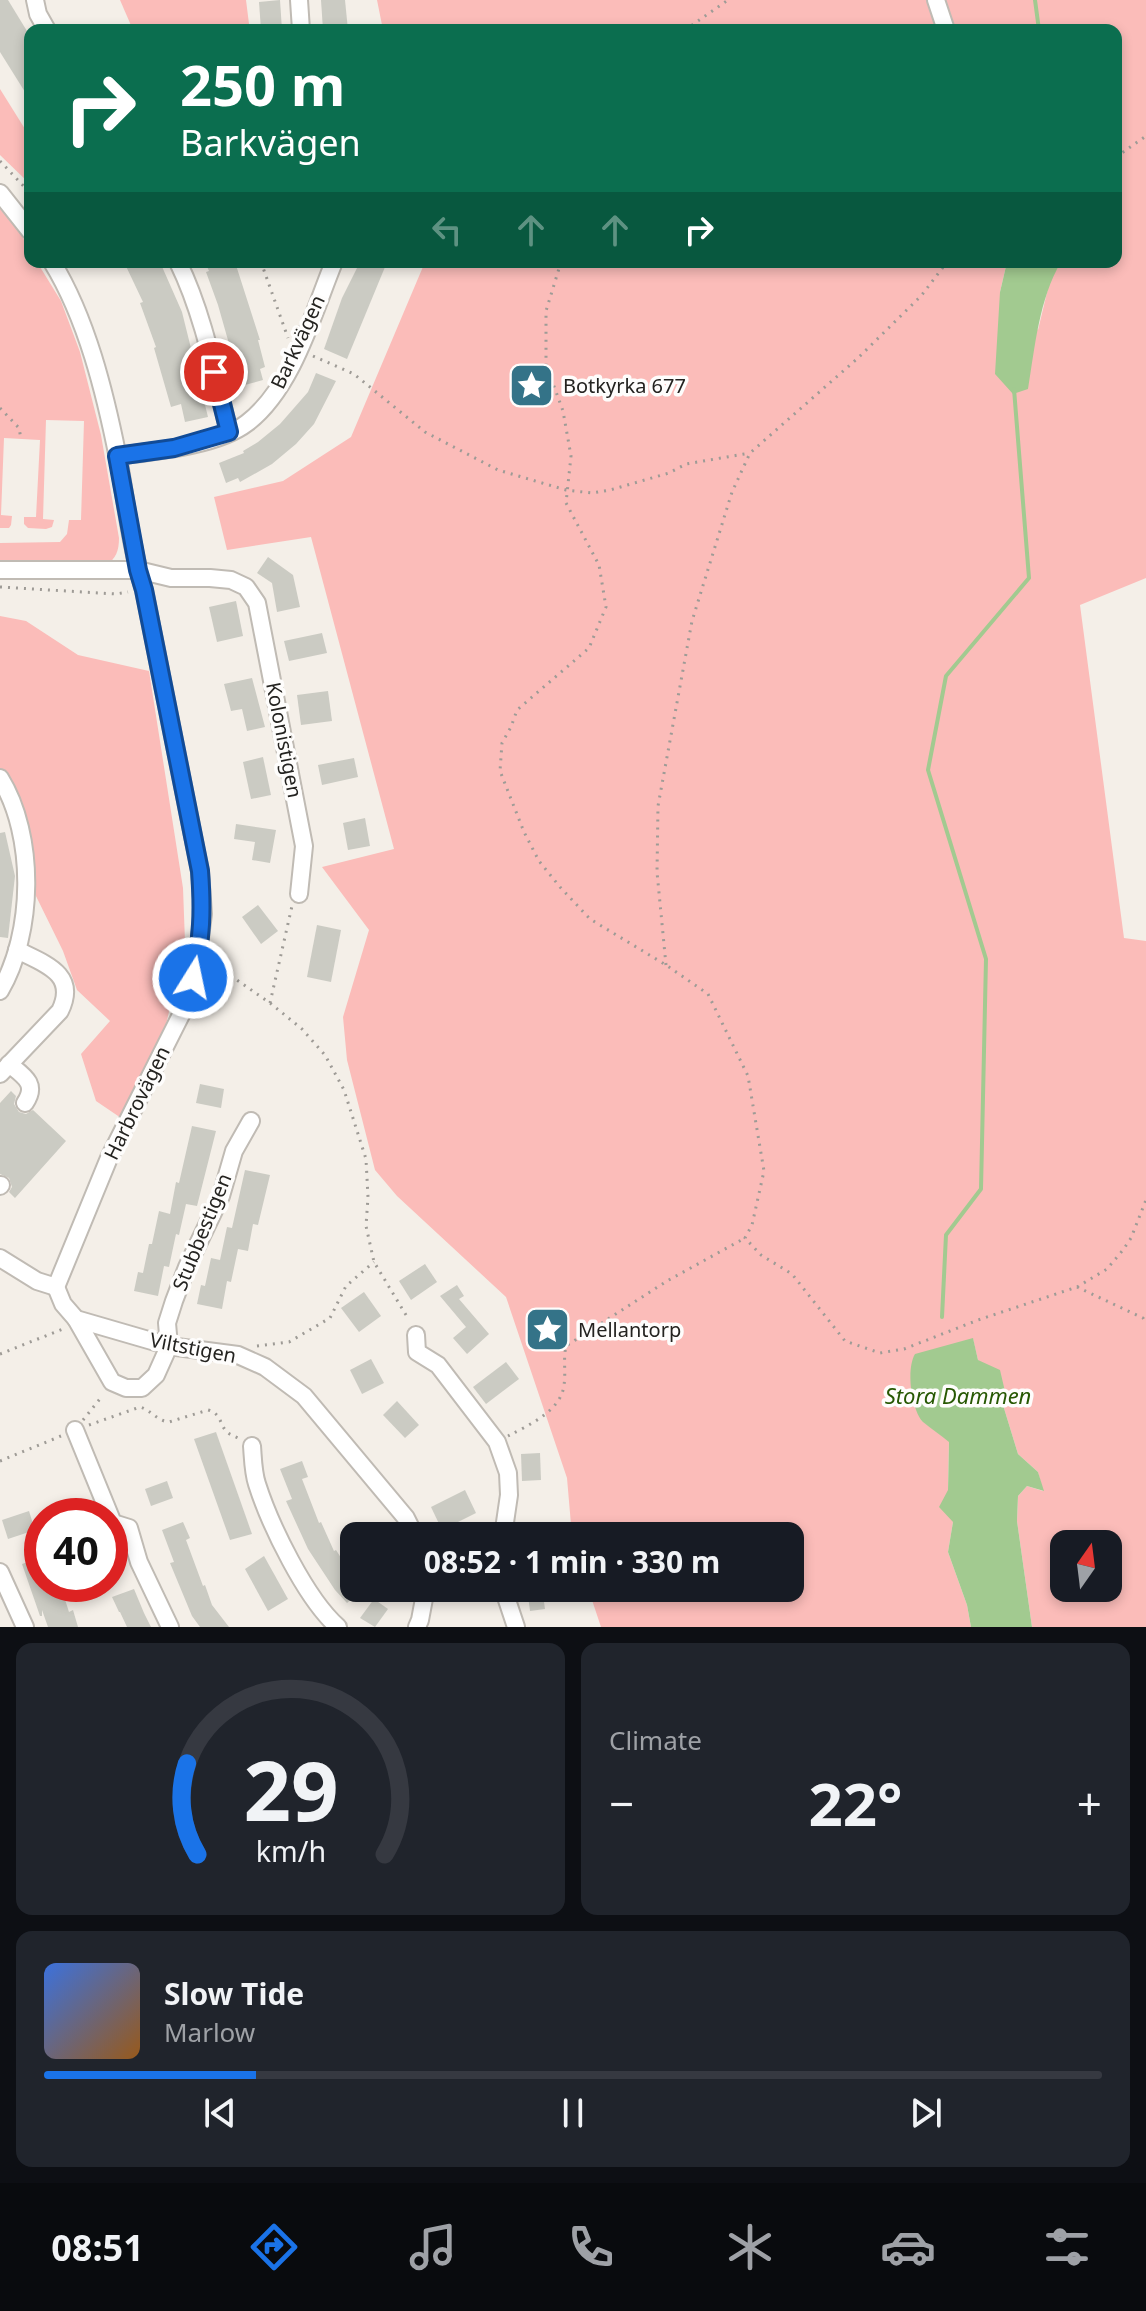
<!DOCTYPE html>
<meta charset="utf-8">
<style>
body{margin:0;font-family:"Noto Sans",sans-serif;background:#20242c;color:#f1f3f6;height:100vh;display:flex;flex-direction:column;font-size:30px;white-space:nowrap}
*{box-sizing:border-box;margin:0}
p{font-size:26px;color:#9ea1a6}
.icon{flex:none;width:44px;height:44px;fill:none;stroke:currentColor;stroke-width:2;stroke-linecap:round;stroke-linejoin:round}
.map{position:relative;height:1627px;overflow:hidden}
.sheet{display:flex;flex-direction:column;gap:16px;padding:16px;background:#0d0f14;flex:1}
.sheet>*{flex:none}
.top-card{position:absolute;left:24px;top:24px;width:1098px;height:244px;border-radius:16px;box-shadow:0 4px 12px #0003;background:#0b6e4f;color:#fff;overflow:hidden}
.needle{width:52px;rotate:14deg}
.buttons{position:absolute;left:1050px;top:1530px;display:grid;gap:16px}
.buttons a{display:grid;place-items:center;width:72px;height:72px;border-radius:16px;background:#171b24;box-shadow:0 4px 12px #0003;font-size:40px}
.speed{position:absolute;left:24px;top:1498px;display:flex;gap:16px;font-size:40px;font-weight:700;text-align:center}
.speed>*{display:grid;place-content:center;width:104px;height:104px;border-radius:50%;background:#171b24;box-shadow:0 4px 12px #0003;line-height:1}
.speed .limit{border:12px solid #d22;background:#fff;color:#111}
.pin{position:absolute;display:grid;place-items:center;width:68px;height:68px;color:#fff;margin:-34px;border:4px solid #fff;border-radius:50%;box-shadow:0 2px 8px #0007}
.me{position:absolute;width:88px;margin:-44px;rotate:10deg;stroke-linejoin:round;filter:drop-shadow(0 0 6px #0008)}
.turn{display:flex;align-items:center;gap:28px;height:168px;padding:0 24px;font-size:36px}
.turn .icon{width:104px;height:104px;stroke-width:2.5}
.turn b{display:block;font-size:56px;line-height:68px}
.lanes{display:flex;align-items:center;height:76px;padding:0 24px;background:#0003;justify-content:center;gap:40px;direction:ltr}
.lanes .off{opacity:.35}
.big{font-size:60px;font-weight:700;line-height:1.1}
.sheet .tile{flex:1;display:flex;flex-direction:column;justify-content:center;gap:12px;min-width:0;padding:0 28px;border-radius:16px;background:#20242c}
.sheet .dial{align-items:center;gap:0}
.dial svg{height:208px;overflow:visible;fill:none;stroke:#363941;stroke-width:7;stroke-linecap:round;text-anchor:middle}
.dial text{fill:#f1f3f6;stroke:none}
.song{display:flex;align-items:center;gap:24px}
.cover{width:96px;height:96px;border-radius:12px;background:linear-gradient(135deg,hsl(220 70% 55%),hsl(30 70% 35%))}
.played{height:8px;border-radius:4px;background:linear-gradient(90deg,#1a73e8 20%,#363941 20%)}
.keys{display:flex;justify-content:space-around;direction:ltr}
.heat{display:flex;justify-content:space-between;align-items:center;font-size:44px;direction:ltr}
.sheet .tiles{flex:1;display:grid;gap:16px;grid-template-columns:1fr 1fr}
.tile:last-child{grid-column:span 2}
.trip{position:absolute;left:340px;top:1522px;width:464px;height:80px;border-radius:16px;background:#171b24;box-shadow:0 4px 12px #0003;font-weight:700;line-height:80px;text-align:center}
.tabs{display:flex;height:128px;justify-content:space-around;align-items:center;background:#090b0e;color:#9ea1a6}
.tabs .icon{width:56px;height:56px}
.tabs .current{color:#1a73e8}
.tabs b{font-size:36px;color:#f1f3f6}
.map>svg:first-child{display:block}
</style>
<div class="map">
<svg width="1146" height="1627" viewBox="0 0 1146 1627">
<rect width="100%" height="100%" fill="#f4efe8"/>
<g fill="#fbbcb9" fill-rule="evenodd">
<path d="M120,0H246L249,24L244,30H133Z"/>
<path d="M377,0H1146V578L1080,605L1124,938L1146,941V1627H1032L1017,1521L1018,1496L1027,1486L1043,1491L1038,1472L1018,1454L1003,1405L978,1360L973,1339L921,1420L949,1441L948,1490L953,1522L948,1552L967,1605L971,1627H601L588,1588H790V1536H572L567,1478L506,1297L397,1196L375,1170L347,1060L343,1017L369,930L322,867L394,849L311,537L227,550L214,497L283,481L351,437L425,262H1007L1000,292L1038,330L1050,280L1061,262H1116V30H383ZM1064,1544H1108V1588H1064Z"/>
<path d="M0,89L30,137V184L0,155Z"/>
<path d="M0,209C14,225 30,240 30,262H37L61,301L80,352L101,435L119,538C119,551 116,558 106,566L0,563V543L60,542L67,534L69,520H81L84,421L46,420L43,519L54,520L52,527L46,529L28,528L24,524V517H36L40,440L4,438L1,515L12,516L11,525L9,528H0Z"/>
<path d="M0,616L26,621L78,655L149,671L183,888L185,942L165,1029L124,1120L96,1101L81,1054L110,1021L77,990L63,951L33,890L32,850L23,812L14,789L0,768Z"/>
</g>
<g fill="#a2ca90">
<path d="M1007,262H1061C1039,299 1035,347 1028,389L1013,394L995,374L1000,292Z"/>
<path d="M973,1338L978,1360L1000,1370L1007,1400L1003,1405L1018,1454L1038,1472L1044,1491L1027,1486L1018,1496L1017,1521L1032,1627H971L967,1605L948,1552L953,1522L939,1507L948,1490L949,1442C941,1435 931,1429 923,1422C911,1409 906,1369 915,1354Z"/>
</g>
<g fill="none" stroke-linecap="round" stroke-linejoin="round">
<g stroke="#a2ca90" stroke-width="4">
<path d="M1035,0L1039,30"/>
<path d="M942,1317L946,1235L981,1189L986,959L928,770L946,676L1029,578L1014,389"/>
</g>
</g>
<g fill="#cbcbc3">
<path d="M0,0H8L30,36V100L0,52Z"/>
<path d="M280,0L282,30H261L259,2Z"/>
<path d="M321,0H345L348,30H323Z"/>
<path d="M124,262H160L182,312L208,417L185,422L181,404L171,407L154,348L156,347L140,303L143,302Z"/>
<path d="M205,262H235L260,340H258L265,367L260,369L263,380L241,386L218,305L206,272L209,271Z"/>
<path d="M360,262H372L385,267L347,359L324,349L342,298Z"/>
<path d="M316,373L336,381L314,424L296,444L272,464L240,482L238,478L226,483L219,463L244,453L243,451L258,442L280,424L308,392Z"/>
<path d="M268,557L293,575L300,607L277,612L272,583L257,573Z"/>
<path d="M236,601L243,636L217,642L209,607Z"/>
<path d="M322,633L327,653L289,661L284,641Z"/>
<path d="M252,678L265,727L247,731L242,709L231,711L224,684Z"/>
<path d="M328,691L332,721L301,725L297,695Z"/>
<path d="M263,757L271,795L251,799L243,762Z"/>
<path d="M354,758L358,777L322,785L318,765Z"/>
<path d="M365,818L370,846L348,850L343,823Z"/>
<path d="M236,824L276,830L270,863L252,860L255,842L234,839Z"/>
<path d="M5,832L15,876L8,938L0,937V833Z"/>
<path d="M258,905L278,931L261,944L242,917Z"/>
<path d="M317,925L341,930L331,982L307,977Z"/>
<path d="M200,1084L224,1089L221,1108L196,1103Z"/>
<path d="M11,1091L16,1096L14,1104L19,1112L26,1114L33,1110L66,1141L15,1198L9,1192L12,1187L9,1178L0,1174V1103Z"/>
<path d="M192,1126L216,1131L197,1206L186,1204L179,1235L176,1234L169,1267L164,1266L158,1296L134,1291L138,1272L143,1273L149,1244H152L159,1211L170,1214L176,1182L179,1183Z"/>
<path d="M245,1170L270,1175L258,1225L253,1224L248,1251L238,1249L231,1282L227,1281L222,1309L197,1304L201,1285L205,1286L211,1258L220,1260L227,1227L232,1228Z"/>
<path d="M425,1264L437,1282L411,1300L399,1281Z"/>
<path d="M457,1285L464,1296L459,1299L489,1334L467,1354L453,1338L466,1327L440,1296Z"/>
<path d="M364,1292L381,1316L359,1332L341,1308Z"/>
<path d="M371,1359L384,1383L362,1394L350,1370Z"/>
<path d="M506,1362L519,1379L486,1404L473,1387Z"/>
<path d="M397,1401L419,1425L405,1438L383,1415Z"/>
<path d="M216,1432L252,1534L230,1540L194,1439Z"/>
<path d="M540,1453L541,1480L522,1481L521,1454Z"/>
<path d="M302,1461L308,1477L302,1479L319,1523L321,1522L334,1551L336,1550L345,1564L343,1565L354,1577V1588H364L347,1603L335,1590L308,1549L286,1501L292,1499L280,1469Z"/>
<path d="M167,1481L173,1498L151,1506L145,1489Z"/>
<path d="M465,1490L476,1513L442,1530L431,1507Z"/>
<path d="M29,1511L35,1530L8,1539L2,1520Z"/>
<path d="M183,1522L190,1538L186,1540L203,1586L205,1585L212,1605L229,1627H200L192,1616L170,1563L174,1562L162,1530Z"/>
<path d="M264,1556L288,1599L268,1611L245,1569Z"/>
<path d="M42,1557V1590L60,1584L69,1612L73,1610L78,1627H48L42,1610V1616H40L22,1564Z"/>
<path d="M527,1588H542L545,1609L530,1611Z"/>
<path d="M134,1589L144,1613L151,1627H127L120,1612H119L112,1597Z"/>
<path d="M374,1599L388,1609L375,1627L360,1618Z"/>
</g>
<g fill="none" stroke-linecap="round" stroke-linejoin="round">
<defs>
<g id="minor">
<path d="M35,0L38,14L47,30"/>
<path d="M299,0L301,30"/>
<path d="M936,0L946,30"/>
<path d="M0,193L30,231"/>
<path d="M52,262C87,319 105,393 118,458C126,502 131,547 144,590L200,871L203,914L198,953L187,1003L109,1158L56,1287"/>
<path d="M178,262C204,315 215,376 229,432"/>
<path d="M117,456C155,451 217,446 247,423C293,388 313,313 334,262"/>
<path d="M0,570H138L171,578H210L231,580L246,587L257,603L304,846L299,894"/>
<path d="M0,778C36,836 34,933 0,991"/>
<path d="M9,1064C24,1076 38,1084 25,1103"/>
<path d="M0,1074L60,1011C78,974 45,964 17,950"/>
<path d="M0,1186L1,1185"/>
<path d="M0,1258L37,1281L56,1287"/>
<path d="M56,1287L63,1304L76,1319L169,1346L238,1355L265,1367L304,1396L406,1518L415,1536"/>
<path d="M76,1319L112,1382L126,1388H142L156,1375L169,1346L167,1323L174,1301L187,1267L221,1196L234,1151L251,1121"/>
<path d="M416,1335L417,1352L438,1365L497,1442L508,1473L509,1495L503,1536"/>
<path d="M75,1430L113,1523L129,1528L139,1562L170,1627"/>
<path d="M252,1446C253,1458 253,1472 257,1484C270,1525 306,1599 338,1627"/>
<path d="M0,1572L25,1627"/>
<path d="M503,1588L516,1627"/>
<path d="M417,1627L420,1620L426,1588"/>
</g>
</defs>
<use href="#minor" stroke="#c0bbb4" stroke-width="20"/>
<g stroke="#9e9b96" stroke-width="3" stroke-dasharray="2 6" stroke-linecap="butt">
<path d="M685,30L728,0"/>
<path d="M1116,157L1146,136"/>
<path d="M0,161L30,193"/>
<path d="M261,262L288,338"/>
<path d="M561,262L546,311V371L551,378L563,411L571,456L566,503L599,565L606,607L589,648L517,710L511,727L502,743L500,771L524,832L539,861L560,887L590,919L666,965L708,994L748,1076L764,1171L752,1225L745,1238L761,1255L792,1274L845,1341L880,1353L904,1349L978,1320L1077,1287L1107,1269L1123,1250L1131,1238L1146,1200"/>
<path d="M313,356L354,374L425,432L498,470L566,490L592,493L610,490L669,473L686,464L750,453"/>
<path d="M0,408L19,428L21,439"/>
<path d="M0,587L116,594L128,592"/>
<path d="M211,962L270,1003L302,1029L325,1055L344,1090L366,1159L368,1197L366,1226L374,1262L409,1320"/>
<path d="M666,965L657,872L658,806L692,621L732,492L750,453L858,358L921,296L947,262"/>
<path d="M270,1003L292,906"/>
<path d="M1077,1287L1143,1318L1146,1324"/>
<path d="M257,1346L289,1342L330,1318L346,1286L374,1262"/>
<path d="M0,1354L63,1329"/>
<path d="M83,1420L103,1395"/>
<path d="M89,1425L140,1407C151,1410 157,1421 169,1422L208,1410C222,1414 219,1424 227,1432C230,1435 234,1436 238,1438"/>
<path d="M508,1436C529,1425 561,1411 564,1385C566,1372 563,1359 566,1346L667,1281L745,1238"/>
<path d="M0,1461L61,1436"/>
</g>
<use href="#minor" stroke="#fff" stroke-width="16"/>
</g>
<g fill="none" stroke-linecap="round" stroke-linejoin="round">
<defs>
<path id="route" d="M193,978C202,938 203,911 200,871L144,590L138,570L117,456L174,448L229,432L214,372"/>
</defs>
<use href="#route" stroke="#114b97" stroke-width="20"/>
<use href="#route" stroke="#1a73e8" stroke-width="14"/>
</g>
<defs>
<symbol id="sight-square" viewBox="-11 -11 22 22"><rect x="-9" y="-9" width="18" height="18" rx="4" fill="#347388" stroke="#fefdfc"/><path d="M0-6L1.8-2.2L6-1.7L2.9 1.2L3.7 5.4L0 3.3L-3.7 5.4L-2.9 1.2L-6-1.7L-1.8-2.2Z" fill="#fff"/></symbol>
</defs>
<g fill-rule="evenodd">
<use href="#sight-square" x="506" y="360" width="51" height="51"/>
<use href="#sight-square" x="522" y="1304" width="51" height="51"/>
</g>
<g text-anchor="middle" stroke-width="7" stroke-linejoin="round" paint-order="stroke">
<g font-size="20" fill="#242320" stroke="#fefdfc">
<text transform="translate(298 342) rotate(-65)" y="7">Barkvägen</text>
<text transform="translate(284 740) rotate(79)" y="7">Kolonistigen</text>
<text transform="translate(137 1103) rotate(-64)" y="7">Harbrovägen</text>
<text transform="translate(202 1232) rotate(-68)" y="7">Stubbestigen</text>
<text transform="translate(193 1348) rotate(11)" y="7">Viltstigen</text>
</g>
<g font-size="20" fill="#242320" stroke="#fefdfc" text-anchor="start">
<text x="563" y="393">Botkyrka 677</text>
<text x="578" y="1337">Mellantorp</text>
</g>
<g font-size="22" font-style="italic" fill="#275803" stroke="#fefdfc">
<text x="958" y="1404">Stora Dammen</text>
</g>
</g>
</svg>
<div class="buttons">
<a><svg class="needle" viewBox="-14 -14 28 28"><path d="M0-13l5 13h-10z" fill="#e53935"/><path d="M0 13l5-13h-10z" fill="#9ea1a6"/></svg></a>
</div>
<div class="speed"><div class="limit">40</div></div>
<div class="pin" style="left:214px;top:372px;background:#d93025"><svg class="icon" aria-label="arrive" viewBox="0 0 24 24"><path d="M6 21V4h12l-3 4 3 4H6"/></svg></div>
<svg class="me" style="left:193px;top:978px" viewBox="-20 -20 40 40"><circle r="17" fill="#1a73e8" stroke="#fff" stroke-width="3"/><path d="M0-11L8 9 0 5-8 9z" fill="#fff"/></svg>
<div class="trip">08:52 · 1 min · 330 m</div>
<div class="top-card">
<div class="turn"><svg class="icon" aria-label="right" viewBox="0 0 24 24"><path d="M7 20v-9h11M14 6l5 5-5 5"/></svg><div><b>250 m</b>Barkvägen</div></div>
<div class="lanes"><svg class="icon off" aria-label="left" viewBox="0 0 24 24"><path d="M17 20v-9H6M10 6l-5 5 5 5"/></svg><svg class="icon off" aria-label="ahead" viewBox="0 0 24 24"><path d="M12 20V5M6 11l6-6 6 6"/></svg><svg class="icon off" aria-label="ahead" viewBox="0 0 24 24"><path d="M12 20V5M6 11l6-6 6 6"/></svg><svg class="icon" aria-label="right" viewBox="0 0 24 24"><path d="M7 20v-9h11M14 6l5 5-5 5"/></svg></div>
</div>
</div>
<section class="sheet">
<div class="tiles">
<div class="tile dial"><svg viewBox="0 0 100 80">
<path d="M14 69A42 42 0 1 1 86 69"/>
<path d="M14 69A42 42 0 0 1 10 34" stroke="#1a73e8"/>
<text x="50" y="56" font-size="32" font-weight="700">29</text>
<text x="50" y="72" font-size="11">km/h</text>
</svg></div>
<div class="tile"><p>Climate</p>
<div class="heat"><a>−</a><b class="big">22°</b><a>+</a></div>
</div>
<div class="tile">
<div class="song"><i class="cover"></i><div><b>Slow Tide</b><p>Marlow</p></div></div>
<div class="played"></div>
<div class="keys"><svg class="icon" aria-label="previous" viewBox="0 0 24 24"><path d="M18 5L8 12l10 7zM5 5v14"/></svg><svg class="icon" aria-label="pause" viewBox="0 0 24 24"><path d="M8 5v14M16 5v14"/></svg><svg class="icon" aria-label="next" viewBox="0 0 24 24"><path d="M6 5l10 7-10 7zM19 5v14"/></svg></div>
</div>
</div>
</section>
<nav class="tabs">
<b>08:51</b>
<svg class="icon current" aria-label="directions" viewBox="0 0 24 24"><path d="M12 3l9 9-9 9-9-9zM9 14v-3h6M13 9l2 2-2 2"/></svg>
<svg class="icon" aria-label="music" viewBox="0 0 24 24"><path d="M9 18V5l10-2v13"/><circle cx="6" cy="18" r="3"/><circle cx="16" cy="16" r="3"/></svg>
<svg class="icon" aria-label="phone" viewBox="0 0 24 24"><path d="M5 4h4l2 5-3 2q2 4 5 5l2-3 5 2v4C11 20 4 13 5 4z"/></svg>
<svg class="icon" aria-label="climate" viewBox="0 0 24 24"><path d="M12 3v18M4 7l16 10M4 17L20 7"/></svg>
<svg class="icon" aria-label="car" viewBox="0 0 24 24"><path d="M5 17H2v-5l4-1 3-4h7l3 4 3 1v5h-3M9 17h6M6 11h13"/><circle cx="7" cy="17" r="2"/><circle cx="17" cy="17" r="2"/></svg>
<svg class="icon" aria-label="filters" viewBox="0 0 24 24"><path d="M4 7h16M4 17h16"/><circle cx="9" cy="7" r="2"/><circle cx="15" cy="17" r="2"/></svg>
</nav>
